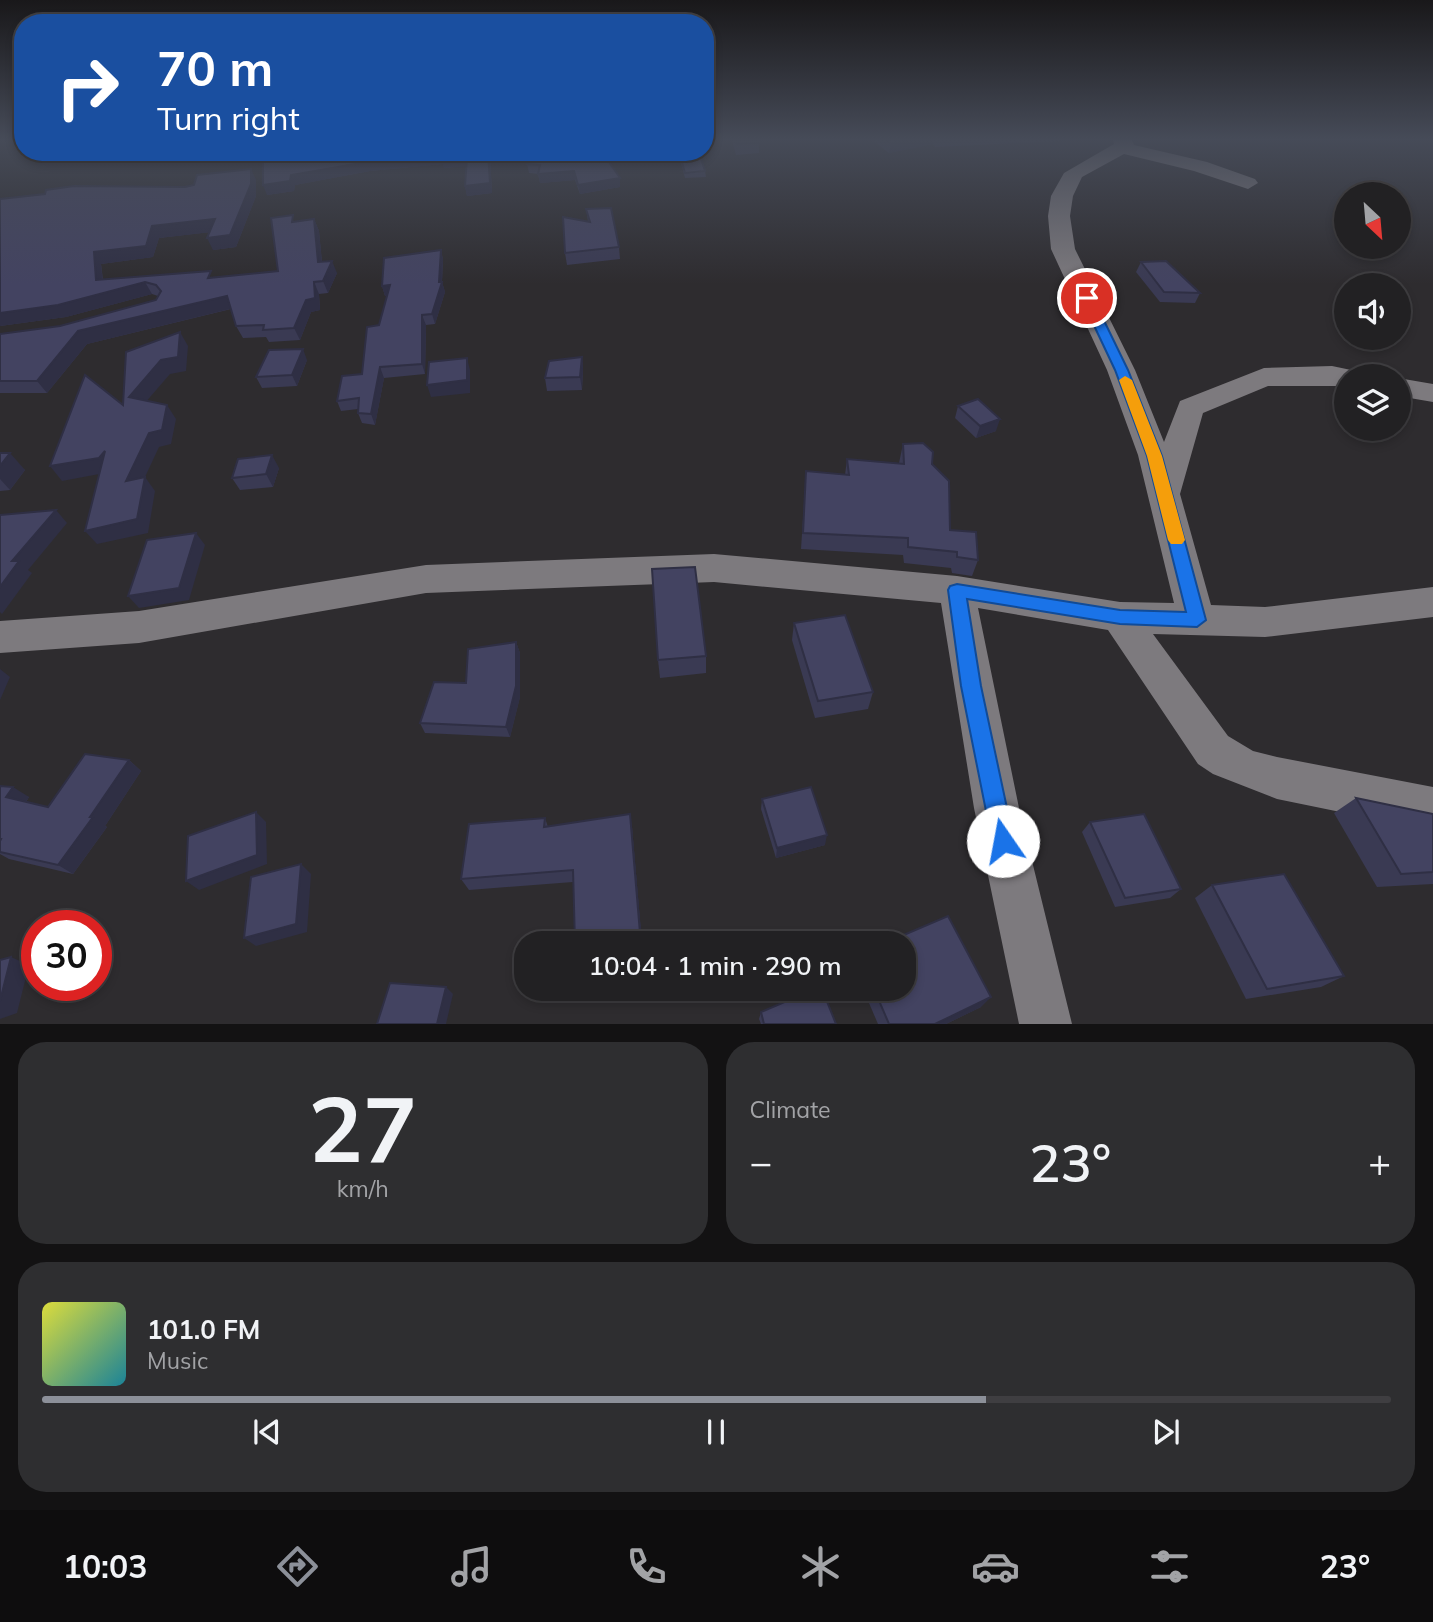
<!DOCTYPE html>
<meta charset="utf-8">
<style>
body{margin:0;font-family:Mulish,sans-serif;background:#2e2e30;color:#f1f3f6;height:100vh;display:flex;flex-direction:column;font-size:26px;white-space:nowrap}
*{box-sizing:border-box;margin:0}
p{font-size:23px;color:#a2a3a6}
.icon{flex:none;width:38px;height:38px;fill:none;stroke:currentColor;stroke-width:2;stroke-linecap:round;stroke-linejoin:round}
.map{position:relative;height:1024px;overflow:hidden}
.panel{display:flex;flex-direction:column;gap:18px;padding:18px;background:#131213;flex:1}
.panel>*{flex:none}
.hud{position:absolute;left:14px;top:14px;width:700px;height:147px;border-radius:28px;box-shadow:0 4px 10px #0003,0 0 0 2px #3f3e41;background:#1a4fa0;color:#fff;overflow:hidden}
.needle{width:46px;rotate:154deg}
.tools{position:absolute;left:1334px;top:182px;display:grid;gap:14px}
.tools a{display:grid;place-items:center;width:77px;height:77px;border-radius:50%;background:#222123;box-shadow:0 4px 10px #0003,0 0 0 2px #3f3e41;font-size:35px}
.speed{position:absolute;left:21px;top:910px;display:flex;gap:14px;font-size:35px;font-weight:700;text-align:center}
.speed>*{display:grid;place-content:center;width:91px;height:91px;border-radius:50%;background:#222123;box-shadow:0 4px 10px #0003,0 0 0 2px #3f3e41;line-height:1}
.speed .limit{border:10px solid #d22;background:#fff;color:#111}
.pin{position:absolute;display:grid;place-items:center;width:60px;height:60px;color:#fff;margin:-30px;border:4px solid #fff;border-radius:50%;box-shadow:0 2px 7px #0007}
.me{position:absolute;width:77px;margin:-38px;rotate:348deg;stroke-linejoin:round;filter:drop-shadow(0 0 5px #0008)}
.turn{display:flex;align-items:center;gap:24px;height:147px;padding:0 28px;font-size:32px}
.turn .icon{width:91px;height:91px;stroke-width:2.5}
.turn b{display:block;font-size:49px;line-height:60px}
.big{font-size:52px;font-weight:600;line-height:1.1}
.panel .tile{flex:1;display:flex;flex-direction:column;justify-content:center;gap:10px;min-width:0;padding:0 24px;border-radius:28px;background:#2e2e30}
.panel .dial{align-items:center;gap:0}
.dial b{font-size:91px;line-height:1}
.song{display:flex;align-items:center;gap:21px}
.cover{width:84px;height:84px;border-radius:10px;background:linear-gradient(135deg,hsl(60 70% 55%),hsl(190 70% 35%))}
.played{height:7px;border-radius:4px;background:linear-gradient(90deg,#8c9099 70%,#3f3e41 70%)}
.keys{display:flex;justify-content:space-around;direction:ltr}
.heat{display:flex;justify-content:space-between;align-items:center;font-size:38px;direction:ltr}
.panel .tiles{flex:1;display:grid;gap:18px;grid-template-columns:1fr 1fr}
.tile:last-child{grid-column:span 2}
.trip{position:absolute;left:514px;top:931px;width:402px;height:70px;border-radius:28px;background:#222123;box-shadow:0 4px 10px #0003,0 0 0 2px #3f3e41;font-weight:600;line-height:70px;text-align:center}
.dock{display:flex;height:112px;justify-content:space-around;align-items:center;background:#0e0d0e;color:#a2a3a6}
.dock .icon{width:49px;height:49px}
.dock .current{color:#8c9099}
.dock b{font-size:32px;color:#f1f3f6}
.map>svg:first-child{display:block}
</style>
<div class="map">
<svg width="1433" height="1024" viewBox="0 0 1433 1024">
<rect width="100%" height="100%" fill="#2e2c2f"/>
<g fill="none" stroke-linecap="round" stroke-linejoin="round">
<g fill="#7d7a7e" fill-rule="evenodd">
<path d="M1113,140H1132L1134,145L1207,162L1255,179L1258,183L1248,189L1194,171L1124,154L1082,177L1073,196L1070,216L1075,249L1135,370L1164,442L1180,401L1264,368L1332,366L1356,371L1360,376H1346V386H1268L1203,413L1180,494L1211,605L1265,607L1433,587V617L1265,637L1153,634L1228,736L1253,751L1277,757L1433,787V831L1277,799L1213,774L1198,764L1108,630L978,608L1019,808L1072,1024H1019L974,808L941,603L714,582L426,593L139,643L0,653V621L139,611L426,565L714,554L957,576L1120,602L1174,603L1138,455L1107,370L1051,249L1048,216L1051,196L1064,173L1114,144Z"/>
<path d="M1398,378L1433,384V402L1398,396Z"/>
</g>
</g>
<g fill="#3a3a53">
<path d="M732,140H759V153L736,155Z"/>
<path d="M872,140H1060V141L935,147L933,144L889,153Z"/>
<path d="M263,152H532L490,155L492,193L467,196L465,186L466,166L444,168L443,164L370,171L295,185L294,191L267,195Z"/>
<path d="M678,152H699L705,171L706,177L685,178Z"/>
<path d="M603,155L620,178V187L580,194L575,180L540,183L538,174L529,173L527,164Z"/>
<path d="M256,180V196L236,247L213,250L210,232L159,238L153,257L101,264L103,280L215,278L278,271L296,222L314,219L319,231L322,262L337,273L328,293L319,294L320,310L311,312L300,340L269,342L266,337L243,338L236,326L231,309L87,344L47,393H0V334L60,326L156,300L158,296L152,294L66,317L0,326L185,187Z"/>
<path d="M586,209L619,247L620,259L567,265L565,253L588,221Z"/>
<path d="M441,250L443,260L442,282L445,292L435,324L426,325L425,374L384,378L375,425L362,423L358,413V409L341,411L337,401L362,374L379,325L387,295L385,296L382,286Z"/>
<path d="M1141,262L1200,293L1195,303L1160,302L1136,272Z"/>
<path d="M582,357L583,369L582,390L547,391L545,378Z"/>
<path d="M307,360L297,386L262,388L256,377Z"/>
<path d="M958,406L996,431L976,438L955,418Z"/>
<path d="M903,444L932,464L950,530L978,560L972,576L952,573L951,568L904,563L903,555L801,549L806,471L845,475L847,459L899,463Z"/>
<path d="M0,453L25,470L10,490L0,491Z"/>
<path d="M279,468L273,487L240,490L232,478Z"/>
<path d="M794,623L873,692L868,709L815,718L792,640Z"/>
<path d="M516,642L520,653V697L510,737L425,733L420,723Z"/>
<path d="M706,656V673L660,678L658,660Z"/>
<path d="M129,760L141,771L105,826L107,827L73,874L9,859L0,854V786L29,797L26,802L48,807Z"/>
<path d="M1356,798L1433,814V884L1377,887L1334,813Z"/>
<path d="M762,799L825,845L776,858L761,809Z"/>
<path d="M545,818L548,827H632L642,943H575L573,882L469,890L461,879Z"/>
<path d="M1090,822L1181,889L1170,898L1115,907L1082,832Z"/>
<path d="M1212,885L1344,976L1321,987L1246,999L1195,898Z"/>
<path d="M863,989H905L981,1007L946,1024H878Z"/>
<path d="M761,1012L836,1024H761L759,1019Z"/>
</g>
<g fill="#2f2f44">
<path d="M907,140H934L933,144L889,153L891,143Z"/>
<path d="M488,152L490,155L492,193L467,196L465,186Z"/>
<path d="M598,152H616L599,156Z"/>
<path d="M442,155L467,157L469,166L444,168L443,164L370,171L295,185L294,191L267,195L263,185L291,175L367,162Z"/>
<path d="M251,169L256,180V196L236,247L213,250L207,238Z"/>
<path d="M574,171L575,180L540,183L538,174Z"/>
<path d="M620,178V187L580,194L578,185Z"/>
<path d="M215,219L221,231L159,238L153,257L101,264L104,293L96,280L94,252L152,226Z"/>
<path d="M314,219L319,231L323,274L318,262Z"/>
<path d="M441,250L443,260L442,282L445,292L435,324L432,314L439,282Z"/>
<path d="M332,261L337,273L328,293L323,281Z"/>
<path d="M145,282L152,294L66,317L0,326V313Z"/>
<path d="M314,282L319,294L320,310L311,312L300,340L294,328Z"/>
<path d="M390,285L393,294L385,296L382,286Z"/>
<path d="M227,296L234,308L87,344L47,393L37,381L78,331Z"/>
<path d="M422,315L426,325L425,374L422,364Z"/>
<path d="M180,332L188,346L186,371L170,374L138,411L129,397Z"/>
<path d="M303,349L307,360L297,386L292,375Z"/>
<path d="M582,357L583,369L582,390L580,377Z"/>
<path d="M467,358L470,370V393L431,397L427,385Z"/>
<path d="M380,367L384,378L375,425L371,414Z"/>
<path d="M167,405L176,419L171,444L159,447L145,477L155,491L148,533L97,544L85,531L126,481L149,433Z"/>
<path d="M1000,419L996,431L976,438L980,426Z"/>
<path d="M105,451L110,472L62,481L50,466Z"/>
<path d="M10,453L25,470L10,490L0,479V466Z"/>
<path d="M272,455L279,468L273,487L266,474Z"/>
<path d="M56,510L67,523L28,570L32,573L2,614L0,612V587L12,561Z"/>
<path d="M196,533L205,545L189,600L139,608L128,596Z"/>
<path d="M516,642L520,653V697L510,737L506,727Z"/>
<path d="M0,669L10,677L0,700Z"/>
<path d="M129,760L141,771L105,826L107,827L73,874L58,865Z"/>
<path d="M13,787L29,797L22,808L6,797Z"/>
<path d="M256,812L266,822L267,864L199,890L186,881Z"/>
<path d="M630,814L632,827L642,943L640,933Z"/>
<path d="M827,835L825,845L776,858L777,848Z"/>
<path d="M301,864L311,874L307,932L256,946L244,938Z"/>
<path d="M11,957L29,965L17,1013L0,1019V1001Z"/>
<path d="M446,987L453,994L446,1024H437Z"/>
<path d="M991,997L981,1007L946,1024H935Z"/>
</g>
<g fill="#434361" stroke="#2f2f44" stroke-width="2">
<path d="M735,140H759V143L737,144Z"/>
<path d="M886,140H907L891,143Z"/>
<path d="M263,152H488L490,183L465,186L467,157L442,159V155L367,162L291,175L290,181L263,185Z"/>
<path d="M533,152H602L620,178L578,185L574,171L538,174L540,165L527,164Z"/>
<path d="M679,152H699L705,171L685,173Z"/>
<path d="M251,169V184L230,235L207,238L215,219L152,226L146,246L94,252L96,280L211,271L208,278L278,271L271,218L293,215L292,222L314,219L318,262L332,261L323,281L314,282L315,298L306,300L294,328L263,330L264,325L236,326L227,296L78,331L37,381H0V334L60,326L156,300L161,291L156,285L145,282L58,305L0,313V199L45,194L46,190L74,186L185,187L194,185L197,175Z"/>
<path d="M611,208L619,247L565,253L563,217L590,222L586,209Z"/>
<path d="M441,250L439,282H442L432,314L422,315V364L380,367L371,414L358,413L359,398L337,401L342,376L362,374L367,327L379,325L390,285L382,286L384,258Z"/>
<path d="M1166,261L1200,293L1164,292L1141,262Z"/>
<path d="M180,332L178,357L161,360L129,397L167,405L162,430L149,433L126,481L145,477L137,519L85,531L105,451L99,458L50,466L85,375L123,405L126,352Z"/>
<path d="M303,349L292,375L256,377L269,350Z"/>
<path d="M582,357L580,377L545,378L549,361Z"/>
<path d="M467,358V380L427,385L429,362Z"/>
<path d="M978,399L1000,419L980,426L958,406Z"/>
<path d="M923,443L933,452L932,464L949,481L950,530L976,532L978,560L957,557V552L908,547V538L803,533L806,471L849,475L847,459L904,464L903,444Z"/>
<path d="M0,453H10L0,466Z"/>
<path d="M272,455L266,474L232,478L238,459Z"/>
<path d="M56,510L12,561H19L0,587V515Z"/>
<path d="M196,533L179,588L128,596L147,540Z"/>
<path d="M695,567L706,656L658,660L652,569Z"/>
<path d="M845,615L873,692L818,701L794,623Z"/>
<path d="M516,642V686L506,727L420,723L434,682L466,683L468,649Z"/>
<path d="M85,754L129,760L90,817H93L58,865L0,852V841L1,839H0V786L13,787L6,797L48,807Z"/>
<path d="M811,787L827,835L777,848L762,799Z"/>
<path d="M1356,798L1433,814V872L1401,874Z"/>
<path d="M256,812L257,855L186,881L188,836Z"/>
<path d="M630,814L640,933L575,943L573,870L461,879L469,824L545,818L544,827Z"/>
<path d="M1144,814L1181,889L1125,898L1090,822Z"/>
<path d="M301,864L296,924L244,938L251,877Z"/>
<path d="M1284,874L1344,976L1267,989L1212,885Z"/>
<path d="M948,916L991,997L935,1024H889L874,989H905V943H885Z"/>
<path d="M11,957L0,1001V960Z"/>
<path d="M390,983L446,987L437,1024H377Z"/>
<path d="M815,989H822L836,1024H764L761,1012Z"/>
</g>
<linearGradient id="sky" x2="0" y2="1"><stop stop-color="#19181a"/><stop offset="0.49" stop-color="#464b58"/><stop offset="1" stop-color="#464b58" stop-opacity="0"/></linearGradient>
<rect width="1433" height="284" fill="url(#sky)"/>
<path fill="#1a73e8" stroke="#114b97" stroke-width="2" d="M1087,294L1093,298L1128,370L1162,456L1206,620L1197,627L1120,624L967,599L981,686L1014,841L1011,849L1003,852L995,849L992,841L961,686L948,590L950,586L957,584L1120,610L1186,612L1147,456L1115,370L1081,298Z"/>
<path fill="#f59e0b" d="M1125,376L1132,380L1162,456L1185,540L1182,544H1171L1168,540L1147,456L1119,380Z"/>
</svg>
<div class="tools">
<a><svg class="needle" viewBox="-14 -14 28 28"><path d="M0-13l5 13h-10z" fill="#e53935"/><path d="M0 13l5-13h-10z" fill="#a2a3a6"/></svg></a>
<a><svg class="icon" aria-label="sound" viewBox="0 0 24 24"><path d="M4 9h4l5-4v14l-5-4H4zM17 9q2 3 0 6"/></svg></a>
<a><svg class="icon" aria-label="layers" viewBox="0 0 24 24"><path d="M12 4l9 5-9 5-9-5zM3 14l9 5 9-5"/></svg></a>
</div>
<div class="speed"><div class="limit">30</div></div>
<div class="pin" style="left:1087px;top:298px;background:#d93025"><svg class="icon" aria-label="arrive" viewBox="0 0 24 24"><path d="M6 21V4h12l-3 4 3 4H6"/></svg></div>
<svg class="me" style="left:1003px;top:841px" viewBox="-20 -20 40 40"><circle r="19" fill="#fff"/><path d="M0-13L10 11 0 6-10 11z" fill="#1a73e8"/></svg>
<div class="trip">10:04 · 1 min · 290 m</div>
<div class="hud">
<div class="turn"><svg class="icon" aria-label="right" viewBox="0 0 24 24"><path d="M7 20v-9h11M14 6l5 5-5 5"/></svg><div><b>70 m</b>Turn right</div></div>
</div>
</div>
<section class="panel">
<div class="tiles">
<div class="tile dial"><b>27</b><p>km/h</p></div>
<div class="tile"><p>Climate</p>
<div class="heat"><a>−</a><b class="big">23°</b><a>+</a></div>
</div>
<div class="tile">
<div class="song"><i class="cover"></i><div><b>101.0 FM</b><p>Music</p></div></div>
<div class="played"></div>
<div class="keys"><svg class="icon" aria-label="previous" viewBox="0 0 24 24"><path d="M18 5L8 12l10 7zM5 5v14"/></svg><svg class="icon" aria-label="pause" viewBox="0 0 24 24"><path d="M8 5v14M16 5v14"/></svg><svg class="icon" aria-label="next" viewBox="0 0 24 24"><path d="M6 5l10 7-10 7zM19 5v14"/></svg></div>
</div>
</div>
</section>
<nav class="dock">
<b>10:03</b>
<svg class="icon current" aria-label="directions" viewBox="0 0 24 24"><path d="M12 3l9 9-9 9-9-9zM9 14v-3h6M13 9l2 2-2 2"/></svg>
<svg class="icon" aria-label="music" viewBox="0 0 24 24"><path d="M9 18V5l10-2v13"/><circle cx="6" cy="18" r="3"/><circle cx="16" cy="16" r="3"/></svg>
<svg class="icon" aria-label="phone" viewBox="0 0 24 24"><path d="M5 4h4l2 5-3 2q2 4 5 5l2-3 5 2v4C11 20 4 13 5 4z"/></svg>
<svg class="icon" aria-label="climate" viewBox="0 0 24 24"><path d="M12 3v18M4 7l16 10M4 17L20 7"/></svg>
<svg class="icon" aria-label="car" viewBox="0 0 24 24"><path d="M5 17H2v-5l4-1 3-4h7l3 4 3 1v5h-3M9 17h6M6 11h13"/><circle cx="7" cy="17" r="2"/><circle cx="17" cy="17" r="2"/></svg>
<svg class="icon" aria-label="filters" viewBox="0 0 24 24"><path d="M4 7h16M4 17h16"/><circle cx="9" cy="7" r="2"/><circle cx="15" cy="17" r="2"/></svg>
<b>23°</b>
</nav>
